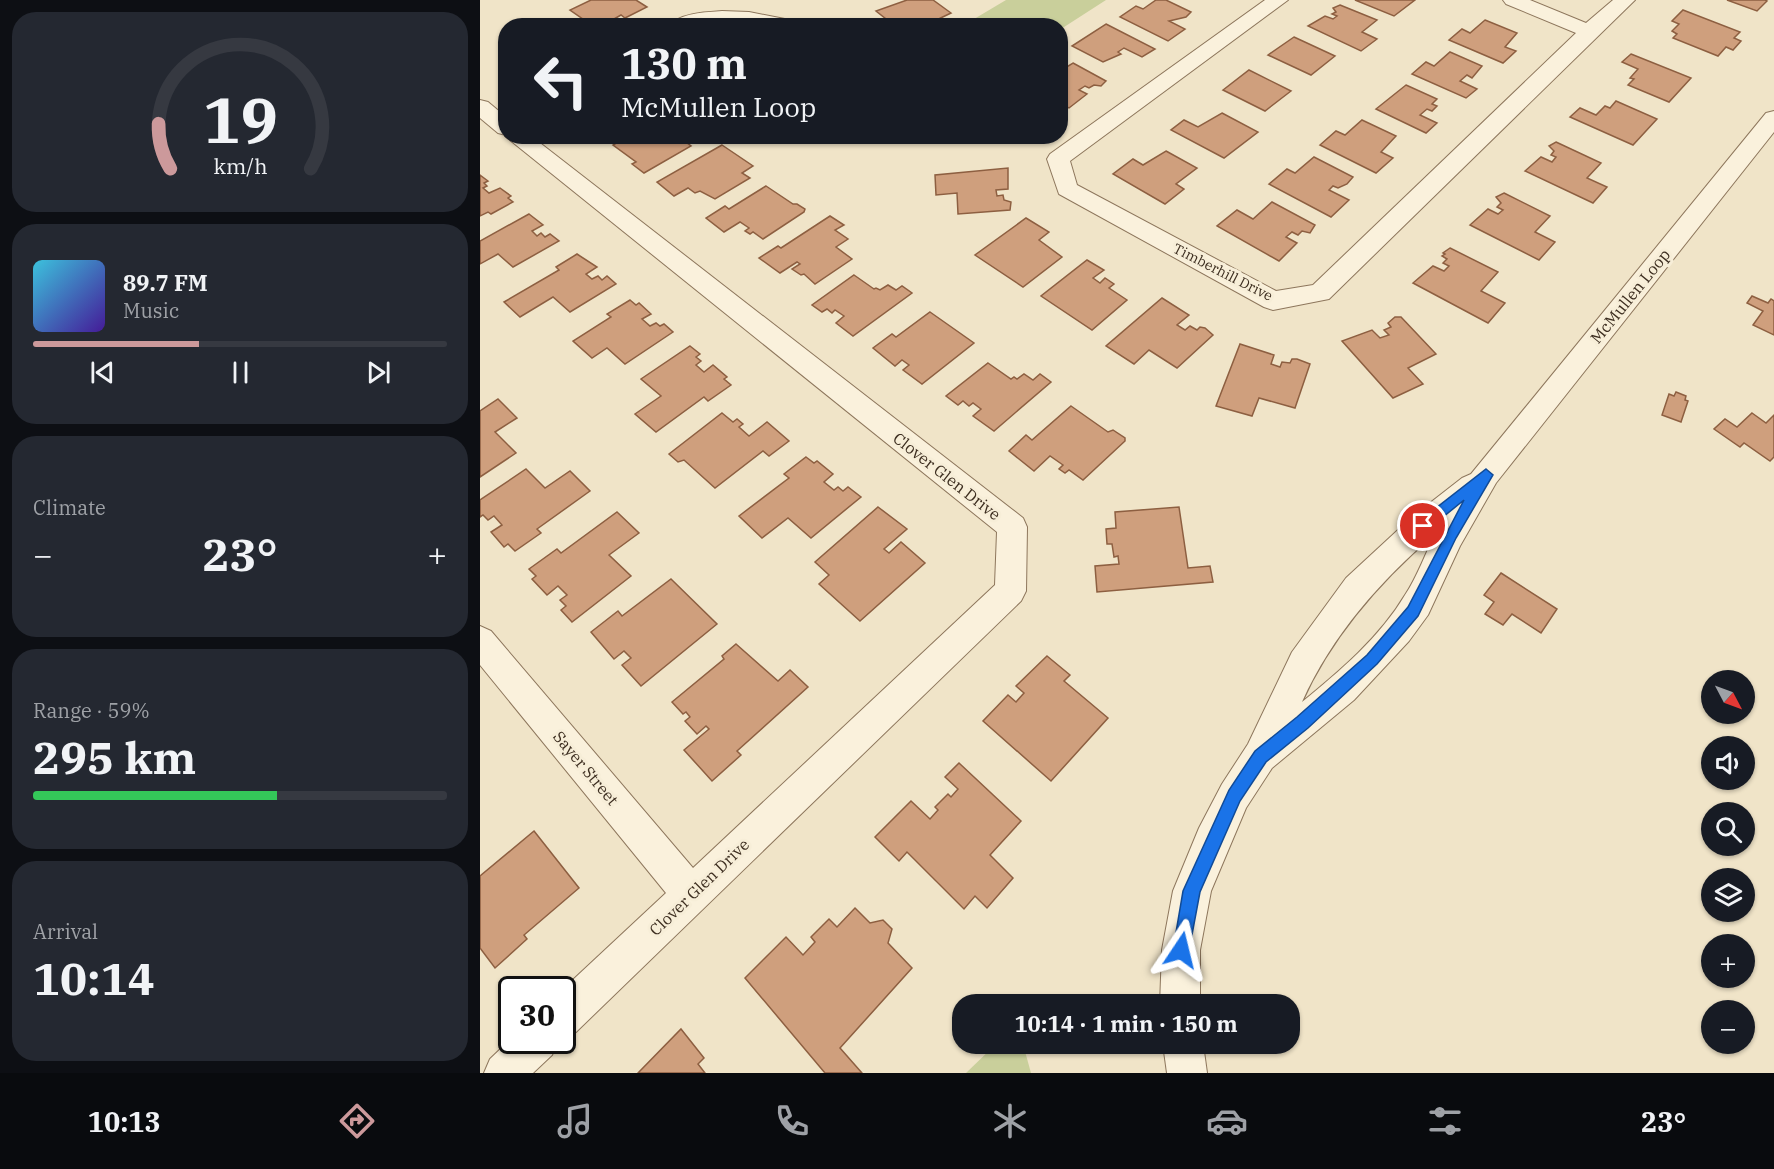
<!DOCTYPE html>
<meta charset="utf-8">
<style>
body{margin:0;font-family:"IBM Plex Serif",serif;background:#242831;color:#f1f3f6;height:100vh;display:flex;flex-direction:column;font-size:22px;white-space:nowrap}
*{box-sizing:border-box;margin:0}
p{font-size:20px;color:#9ea1a6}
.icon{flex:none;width:33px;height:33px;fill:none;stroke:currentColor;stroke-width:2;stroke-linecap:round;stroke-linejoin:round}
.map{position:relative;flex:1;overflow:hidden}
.drawer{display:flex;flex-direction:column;gap:12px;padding:12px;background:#0d0f14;width:480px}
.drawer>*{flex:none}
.guide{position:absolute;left:18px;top:18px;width:570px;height:126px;border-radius:24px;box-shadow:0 2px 4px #0004;background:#171b24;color:#f1f3f6;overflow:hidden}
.needle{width:39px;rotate:131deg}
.buttons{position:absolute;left:1221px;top:670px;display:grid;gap:12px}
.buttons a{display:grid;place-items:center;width:54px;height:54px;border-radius:50%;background:#171b24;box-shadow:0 2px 4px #0004;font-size:30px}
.speed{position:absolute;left:18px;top:976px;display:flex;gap:12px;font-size:30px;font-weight:700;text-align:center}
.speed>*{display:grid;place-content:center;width:78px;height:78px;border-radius:50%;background:#171b24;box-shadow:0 2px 4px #0004;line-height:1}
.speed .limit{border:3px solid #111;border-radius:9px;background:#fff;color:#111}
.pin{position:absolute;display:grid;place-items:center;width:51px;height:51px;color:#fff;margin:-26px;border:3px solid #fff;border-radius:50%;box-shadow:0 2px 6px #0007}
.me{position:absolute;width:66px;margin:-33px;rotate:10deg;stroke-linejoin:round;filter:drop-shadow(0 0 4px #0008)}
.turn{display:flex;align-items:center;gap:21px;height:126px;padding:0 24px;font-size:27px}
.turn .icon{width:78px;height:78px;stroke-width:2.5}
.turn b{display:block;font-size:42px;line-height:51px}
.big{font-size:45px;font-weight:700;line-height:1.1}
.drawer .tile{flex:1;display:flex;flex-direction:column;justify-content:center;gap:9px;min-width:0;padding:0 21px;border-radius:24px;background:#242831}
.drawer .dial{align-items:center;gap:0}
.dial svg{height:156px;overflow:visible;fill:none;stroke:#363941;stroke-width:7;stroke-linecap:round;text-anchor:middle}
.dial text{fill:#f1f3f6;stroke:none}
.song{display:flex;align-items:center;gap:18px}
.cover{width:72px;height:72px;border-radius:9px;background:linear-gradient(135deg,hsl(190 70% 55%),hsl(260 70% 35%))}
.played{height:6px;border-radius:3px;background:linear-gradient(90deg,#cc999b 40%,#363941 40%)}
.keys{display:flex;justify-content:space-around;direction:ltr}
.heat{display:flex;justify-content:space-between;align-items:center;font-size:33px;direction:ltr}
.charge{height:9px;border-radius:4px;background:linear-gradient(90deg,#34c759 59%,#363941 0)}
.trip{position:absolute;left:472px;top:994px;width:348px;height:60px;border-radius:24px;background:#171b24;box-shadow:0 2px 4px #0004;font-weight:700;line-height:60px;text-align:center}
.tab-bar{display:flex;height:96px;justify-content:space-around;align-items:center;background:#090b0e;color:#9ea1a6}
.tab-bar .icon{width:42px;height:42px}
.tab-bar .current{color:#cc999b}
.tab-bar b{font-size:27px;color:#f1f3f6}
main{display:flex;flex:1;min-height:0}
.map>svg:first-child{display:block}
</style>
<main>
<section class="drawer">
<div class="tile dial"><svg viewBox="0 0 100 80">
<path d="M14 69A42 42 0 1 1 86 69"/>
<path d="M14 69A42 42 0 0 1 8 46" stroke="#cc999b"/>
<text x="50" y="56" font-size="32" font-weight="700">19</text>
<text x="50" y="72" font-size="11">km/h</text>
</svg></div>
<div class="tile">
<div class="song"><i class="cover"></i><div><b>89.7 FM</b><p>Music</p></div></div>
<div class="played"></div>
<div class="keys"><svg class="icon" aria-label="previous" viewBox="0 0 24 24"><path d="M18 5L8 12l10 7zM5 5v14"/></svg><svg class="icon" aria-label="pause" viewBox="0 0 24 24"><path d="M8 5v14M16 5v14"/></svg><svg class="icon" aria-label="next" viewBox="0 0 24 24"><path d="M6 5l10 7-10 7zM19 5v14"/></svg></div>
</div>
<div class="tile"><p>Climate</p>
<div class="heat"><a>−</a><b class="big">23°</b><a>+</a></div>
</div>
<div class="tile"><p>Range · 59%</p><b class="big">295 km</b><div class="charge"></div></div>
<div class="tile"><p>Arrival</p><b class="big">10:14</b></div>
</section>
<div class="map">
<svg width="1294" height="1073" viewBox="0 0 1294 1073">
<rect width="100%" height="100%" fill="#f0e4c8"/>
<g fill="#c9cf9b">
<path d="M526,0H626L581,29L580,26L484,25Z"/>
<path d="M516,1044H543L551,1073H486Z"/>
</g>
<g fill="#cf9f7d" stroke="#8d5f41" stroke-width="1.5">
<path d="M111,0H156L167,7L145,18L141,15L134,19L138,21L128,26H113L90,10Z"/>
<path d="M427,0H453L471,13L444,26H417L420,22L416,19L410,22L396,11Z"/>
<path d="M676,0H686L711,12L706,17L689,21L705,29L688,41L640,17L656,6L663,9Z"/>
<path d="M875,0H935L914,16Z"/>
<path d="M1247,0H1285L1287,1L1277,11Z"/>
<path d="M860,5L897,20L882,32L897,39L881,51L828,26L845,16L853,19L857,16L852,14L856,12L853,8Z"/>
<path d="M1203,10L1260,32L1254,38L1261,41L1253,50L1246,47L1238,56L1193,38L1197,34L1192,31L1199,24L1192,21Z"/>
<path d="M1005,20L1037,33L1025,47L1036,51L1023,63L969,40L982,29L990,33Z"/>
<path d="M626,24L675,49L662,57L644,48L638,52L641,54L623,62L592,46Z"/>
<path d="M814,37L855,56L831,75L788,55Z"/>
<path d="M970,52L1002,66L992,78L987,75L980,81L997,89L986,98L932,74L946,62L954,66Z"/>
<path d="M1151,54L1211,78L1189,102L1148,85L1154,79L1150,78L1158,69L1142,62Z"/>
<path d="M593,63L626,81L621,86L614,85L609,88L605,86L599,90L607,94L589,108L580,104V71Z"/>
<path d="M769,70L811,91L785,111L743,90Z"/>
<path d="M926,85L957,99L952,104L957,106L952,111L947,109L940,115L957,123L946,133L896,109Z"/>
<path d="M1136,101L1177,119L1153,145L1090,117L1100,108L1116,115L1125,106L1130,108Z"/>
<path d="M742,113L778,132L744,158L691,130L704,120L718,127Z"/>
<path d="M882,120L916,136L901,152L913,158L896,173L840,145L856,131L865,135Z"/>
<path d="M148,136H198L211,146L164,173L152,164L156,162L133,145Z"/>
<path d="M1076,142L1121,163L1107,178L1127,187L1113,203L1045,171L1061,157L1072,162L1076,157L1071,155L1074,151L1069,146Z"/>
<path d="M242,145L273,166L262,173L270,178L235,199L220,191L215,193L208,188L194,196L177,182Z"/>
<path d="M686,151L717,168L696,184L704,189L685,204L633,174L653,159L663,165Z"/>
<path d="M834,157L873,177L867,184L858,188L853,186L849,190L869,200L851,217L789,184L807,169L815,173Z"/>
<path d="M528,168V189L516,190L517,196L523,195L524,200L531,202L530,210L478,214L477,193L456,195L455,175Z"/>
<path d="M0,175L8,181L4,183L7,186L3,188L9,193L20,188L31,196L28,198L33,202L11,214L8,212L0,216Z"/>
<path d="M286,186L313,204H317L325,209L324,212L283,239L273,232L270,234L265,231L269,228L260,222L244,232L226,218L245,206L249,209Z"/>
<path d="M1024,193L1070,216L1055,232L1075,242L1059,260L990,225L1008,209L1018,214L1023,210L1017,207L1021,203L1016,197Z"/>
<path d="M792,202L835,225L830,233L822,231L818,235L812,232L806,237L817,243L799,261L737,226L757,210L773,219Z"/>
<path d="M49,214L63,225L52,231L57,236L61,233L65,237L70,234L79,241L33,267L18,254L0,264V241Z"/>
<path d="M350,216L364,225L355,230L368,239L356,247L372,259L335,284L324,274L321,275L312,269L320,264L317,262L300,273L279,258L298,246L301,248Z"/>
<path d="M546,218L569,232L559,240L582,257L543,287L495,255Z"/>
<path d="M970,248L1018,272L1001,291L1025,303L1008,323L933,283L953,266L964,271L969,266L963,263L967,259L962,256L965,254L963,253Z"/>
<path d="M97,254L117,267L106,274L112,279L118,276L122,280L127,276L136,284L90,312L73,297L40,317L24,302L79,270L76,267Z"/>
<path d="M607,260L624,270L613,278L620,283L625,278L634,284L629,288L647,300L612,330L561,296Z"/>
<path d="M374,275L394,289L396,288L400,290L408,285L416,290L422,286L432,293L373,336L356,323L364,316L355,310L352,313L347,309L342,312L332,305Z"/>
<path d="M1272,296L1288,303L1291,299L1294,301V335L1273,325L1283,311L1267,303Z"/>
<path d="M682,298L709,315L697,325L705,330L710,326L717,330L720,327L725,328L733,335L697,368L669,350L654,364L626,346Z"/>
<path d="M150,300L156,305L159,303L171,314L162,319L170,326L176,323L180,326L184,324L193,332L145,364L127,348L112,358L93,341L131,317L127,314Z"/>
<path d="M450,312L494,343L442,384L423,370L429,365L422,360L415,366L393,348L412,334L416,337Z"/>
<path d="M915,317H921L956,354L928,368L943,384L913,398L862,341L892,330L900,338L909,335L904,330L911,327L908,323Z"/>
<path d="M760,344L794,355L791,364L800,367L802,362L810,363L812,359H817L830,364L815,408L779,398L772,416L736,406Z"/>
<path d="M210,346L220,354L216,357L221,361L216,365L224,372L233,365L247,377L244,379L251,385L228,401L224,397L176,432L155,414L181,396L161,379Z"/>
<path d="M508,363L531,379L534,377L537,379L544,374L553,380L560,374L571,382L514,431L493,416L501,409L493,403L489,406L483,401L478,405L466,396Z"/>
<path d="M1196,392L1206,396L1205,400L1208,401L1201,422L1182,415L1189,394L1194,396Z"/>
<path d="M18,399L37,418L15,432L36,453L0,477V411Z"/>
<path d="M591,406L628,432L633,430L645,438V441L603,480L589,470L585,473L579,469L583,465L570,456L554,471L529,451L546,435L552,440Z"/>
<path d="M242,413L253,422L257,419L263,424L259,427L269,436L287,422L309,441L289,456L283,451L235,488L204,460L198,462L189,454Z"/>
<path d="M1272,413L1286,423L1294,415V457L1290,461L1264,443L1260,447L1234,429L1245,419L1257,427Z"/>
<path d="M326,457L334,463L337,461L353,474L344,482L354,490L358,487L363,491L368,487L381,497L331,538L308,518L282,538L259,516L309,478L304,474Z"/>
<path d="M46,469L65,488L90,471L110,491L57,529L61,533L35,551L28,544L24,547L11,532L22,525L14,516L8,520L3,515L0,517V500Z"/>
<path d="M398,507L427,529L404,549L409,553L421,542L445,563L380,621L339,584L349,575L335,562Z"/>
<path d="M699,507L708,568L730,566L733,582L617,592L615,566L639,564L638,556L634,557L632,544H627L626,529L636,528L635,512Z"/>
<path d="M137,512L159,533L129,555L151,576L92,622L81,610L86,606L80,600L87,595L78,586L67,595L52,579L56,576L49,569L77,549L81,553Z"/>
<path d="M1021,573L1077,609L1061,633L1032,614L1023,625L1005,614L1014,602L1004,595Z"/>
<path d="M191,579L237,624L161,686L142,665L151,658L144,651L134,659L111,632L138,611L142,616Z"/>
<path d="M256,644L298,681L310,670L328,687L257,751L261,755L232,781L204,750L229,729L226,726L217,734L205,721L210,717L206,712L203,714L192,702L244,659L242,656Z"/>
<path d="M567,656L590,675L584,681L628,718L571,781L503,721L528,695L536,702L544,693L536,686Z"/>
<path d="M479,763L541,821L510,855L533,878L507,908L495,896L484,909L427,852L419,861L395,837L431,801L450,819L458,810L455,807L468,794L471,797L478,789L465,777Z"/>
<path d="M54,831L99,888L44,935L47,939L15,968L0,948V876Z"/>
<path d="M375,908L390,923L403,920L412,929L408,943L432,968L360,1048L382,1073H345L265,978L306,937L323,955L335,942L331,937L349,919L357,927Z"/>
<path d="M201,1029L224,1058L218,1064L225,1073H158Z"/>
</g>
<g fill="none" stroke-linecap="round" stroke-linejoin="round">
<defs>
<g id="street">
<path d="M785,0H808L590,161L597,185L796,291L833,285L1096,33L1026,4L1023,0H1050L1106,23L1133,0H1155L849,299L793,310L784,307L579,194L567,159L570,154Z"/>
<path d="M242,11L269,12L320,22L323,26L242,23L189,26C199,13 227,12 242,11Z"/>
<path d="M0,100L8,102L26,117V135L18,133L0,118Z"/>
<path d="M1294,111V132L1016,483L980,546L948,615L929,641L874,700L792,768L766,808L731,891L720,950V1005H680L682,950L693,891L719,828L742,784L768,744L812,652L866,578L932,517L982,478L991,474L1286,113ZM956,533C945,553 938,576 925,595C900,637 860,671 822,702C852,635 901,580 956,533Z"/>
<path d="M25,136H51L543,518L547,527L546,591L541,601L96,1032L82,1038V990L186,893L0,665V626L11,631L213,868L515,585L517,532Z"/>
<path d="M32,1038V1041H78L72,1055L53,1073H4L10,1059Z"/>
<path d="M683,1044H723L727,1073H687Z"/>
</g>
</defs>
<use href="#street" stroke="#8d765c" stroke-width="2"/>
<use href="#street" fill="#faf1dc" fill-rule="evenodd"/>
</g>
<path fill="#1a73e8" stroke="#114b97" stroke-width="1.5" d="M1006,469L1013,475L976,538L938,616L897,664L828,728L786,762L760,801L720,892L708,956L701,959L695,956L693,950L703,891L749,790L775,751L817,717L887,655L928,607L984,500L947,530H938V522Z"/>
<g text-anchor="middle" stroke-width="6" stroke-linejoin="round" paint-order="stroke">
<g font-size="14" fill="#3d2e20" stroke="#f7eed8">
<text transform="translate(743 272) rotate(27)" y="5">Timberhill Drive</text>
</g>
<g font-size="16" fill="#3d2e20" stroke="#f7eed8">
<text transform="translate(1150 296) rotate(-51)" y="6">McMullen Loop</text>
<text transform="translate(467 476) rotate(38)" y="6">Clover Glen Drive</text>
<text transform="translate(106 768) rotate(50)" y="6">Sayer Street</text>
<text transform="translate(219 887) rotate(-44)" y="6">Clover Glen Drive</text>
</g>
</g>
</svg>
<div class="buttons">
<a><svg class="needle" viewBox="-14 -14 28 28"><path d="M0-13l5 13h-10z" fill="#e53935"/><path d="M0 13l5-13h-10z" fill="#9ea1a6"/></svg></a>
<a><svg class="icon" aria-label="sound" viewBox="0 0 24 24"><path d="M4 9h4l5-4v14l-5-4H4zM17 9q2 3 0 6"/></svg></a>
<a><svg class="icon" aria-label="search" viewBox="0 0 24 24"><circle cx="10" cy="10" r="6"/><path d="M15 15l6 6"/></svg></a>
<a><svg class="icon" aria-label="layers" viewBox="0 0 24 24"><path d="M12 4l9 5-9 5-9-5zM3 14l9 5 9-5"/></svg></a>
<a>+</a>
<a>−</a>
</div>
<div class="speed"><div class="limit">30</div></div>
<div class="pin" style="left:943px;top:526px;background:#d93025"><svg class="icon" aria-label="arrive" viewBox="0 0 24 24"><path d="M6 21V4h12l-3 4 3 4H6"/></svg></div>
<svg class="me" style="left:701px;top:950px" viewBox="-20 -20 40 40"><path d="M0-17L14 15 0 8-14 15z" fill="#1a73e8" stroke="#fff" stroke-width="4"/></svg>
<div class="trip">10:14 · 1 min · 150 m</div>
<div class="guide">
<div class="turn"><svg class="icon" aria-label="left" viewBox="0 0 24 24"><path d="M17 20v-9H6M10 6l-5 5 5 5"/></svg><div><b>130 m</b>McMullen Loop</div></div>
</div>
</div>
</main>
<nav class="tab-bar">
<b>10:13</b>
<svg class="icon current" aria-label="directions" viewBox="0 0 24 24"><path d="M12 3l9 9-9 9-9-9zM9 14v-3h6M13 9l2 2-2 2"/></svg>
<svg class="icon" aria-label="music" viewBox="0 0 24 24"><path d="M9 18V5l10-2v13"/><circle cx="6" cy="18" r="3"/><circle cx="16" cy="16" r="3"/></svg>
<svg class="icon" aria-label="phone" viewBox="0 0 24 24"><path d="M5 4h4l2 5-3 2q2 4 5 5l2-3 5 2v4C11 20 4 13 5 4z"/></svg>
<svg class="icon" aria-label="climate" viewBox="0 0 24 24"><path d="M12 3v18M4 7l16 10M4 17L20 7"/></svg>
<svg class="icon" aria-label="car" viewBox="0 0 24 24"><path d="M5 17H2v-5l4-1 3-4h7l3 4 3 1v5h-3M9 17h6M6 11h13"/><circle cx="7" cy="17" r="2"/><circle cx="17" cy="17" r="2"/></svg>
<svg class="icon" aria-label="filters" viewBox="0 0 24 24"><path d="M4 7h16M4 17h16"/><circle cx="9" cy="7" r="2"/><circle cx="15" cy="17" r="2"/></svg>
<b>23°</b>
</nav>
